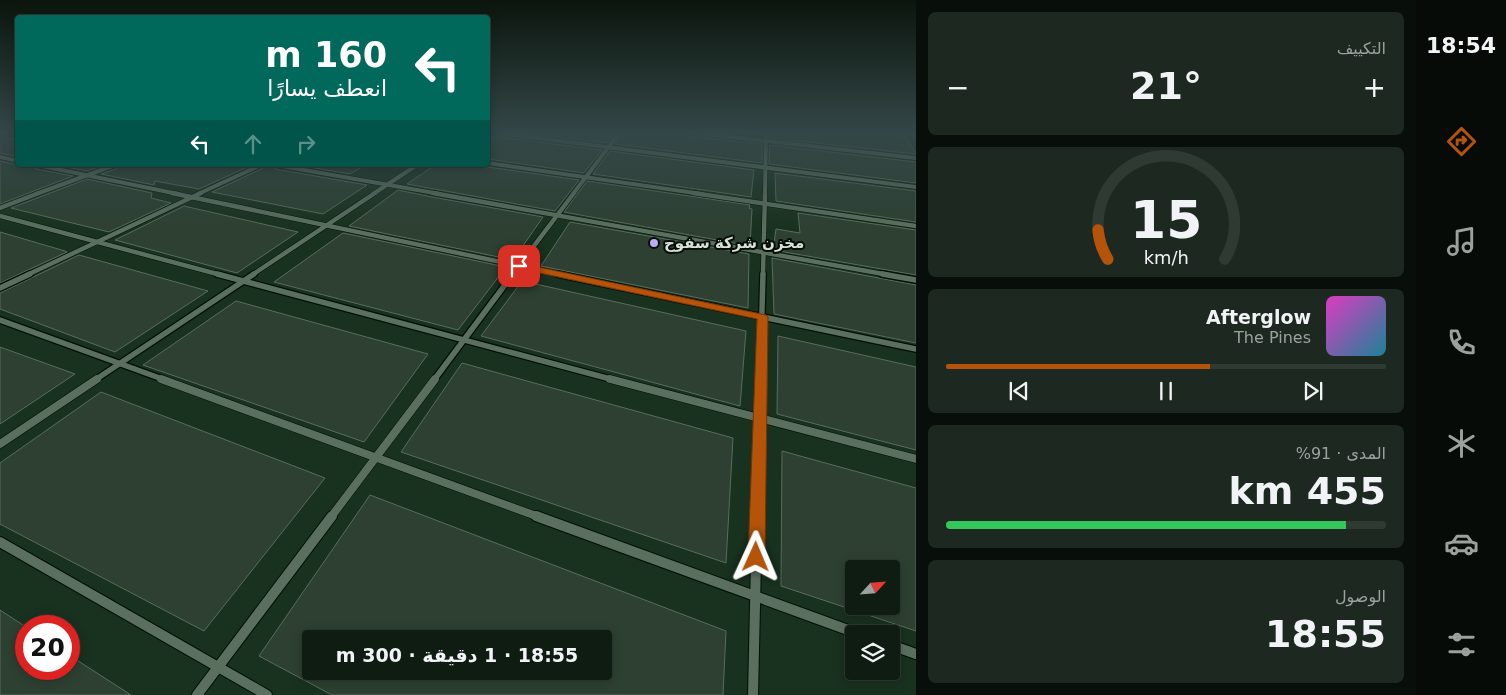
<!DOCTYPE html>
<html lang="ar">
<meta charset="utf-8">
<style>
body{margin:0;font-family:"DejaVu Sans",Cairo,sans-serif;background:#1d2920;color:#f1f3f6;direction:rtl;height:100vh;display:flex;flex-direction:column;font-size:19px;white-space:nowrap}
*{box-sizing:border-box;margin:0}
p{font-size:16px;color:#9ba19f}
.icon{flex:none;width:28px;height:28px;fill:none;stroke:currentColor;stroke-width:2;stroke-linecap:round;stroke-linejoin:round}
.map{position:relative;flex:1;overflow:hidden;direction:ltr}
.side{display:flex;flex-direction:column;gap:12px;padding:12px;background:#080f0a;width:500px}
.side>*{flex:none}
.banner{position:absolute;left:15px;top:15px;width:475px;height:152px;border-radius:5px;box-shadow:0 2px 12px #0003,0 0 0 1px #2f3a32;direction:rtl;background:#00695c;color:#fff;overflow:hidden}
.needle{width:32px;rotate:64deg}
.controls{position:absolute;left:845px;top:560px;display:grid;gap:10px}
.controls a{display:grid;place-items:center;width:55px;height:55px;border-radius:5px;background:#0f1c12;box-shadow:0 2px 12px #0003,0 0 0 1px #2f3a32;font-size:25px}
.speed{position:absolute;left:15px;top:615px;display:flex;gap:10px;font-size:25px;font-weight:700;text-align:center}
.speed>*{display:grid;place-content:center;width:65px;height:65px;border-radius:50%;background:#0f1c12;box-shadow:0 2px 12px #0003,0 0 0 1px #2f3a32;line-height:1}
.speed .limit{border:8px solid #d22;background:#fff;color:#111}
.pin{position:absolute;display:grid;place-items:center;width:42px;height:42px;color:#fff;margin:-21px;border-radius:10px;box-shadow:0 2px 8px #0006}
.me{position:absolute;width:55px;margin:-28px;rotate:1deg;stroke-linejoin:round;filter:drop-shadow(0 0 4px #0008)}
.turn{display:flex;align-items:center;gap:18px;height:105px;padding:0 20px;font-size:22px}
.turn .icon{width:65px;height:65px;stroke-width:2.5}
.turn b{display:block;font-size:35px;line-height:42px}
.lanes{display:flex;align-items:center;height:48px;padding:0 20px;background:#0003;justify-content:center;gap:25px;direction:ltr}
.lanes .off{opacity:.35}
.big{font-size:38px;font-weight:600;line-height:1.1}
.side .tile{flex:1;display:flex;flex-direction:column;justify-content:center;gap:8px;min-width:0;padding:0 18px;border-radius:8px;background:#1d2920}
.side .dial{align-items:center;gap:0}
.dial svg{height:130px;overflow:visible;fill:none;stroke:#2f3a32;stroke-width:7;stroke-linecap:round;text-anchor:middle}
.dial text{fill:#f1f3f6;stroke:none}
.song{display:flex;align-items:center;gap:15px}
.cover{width:60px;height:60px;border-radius:8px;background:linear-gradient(135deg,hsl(310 70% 55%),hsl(190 70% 35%))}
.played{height:5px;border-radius:2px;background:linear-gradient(90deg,#b45309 60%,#2f3a32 60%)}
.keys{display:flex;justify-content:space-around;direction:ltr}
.heat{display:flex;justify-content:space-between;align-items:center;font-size:28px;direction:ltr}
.charge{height:8px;border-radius:4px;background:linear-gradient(90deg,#34c759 91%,#2f3a32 0)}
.trip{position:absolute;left:302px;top:630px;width:310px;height:50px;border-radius:5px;background:#0f1c12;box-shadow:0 2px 12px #0003,0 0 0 1px #2f3a32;font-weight:600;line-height:50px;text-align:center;direction:rtl}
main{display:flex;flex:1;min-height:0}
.menu{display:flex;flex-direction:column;width:90px;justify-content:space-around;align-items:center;background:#060b07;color:#9ba19f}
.menu .icon{width:35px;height:35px}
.menu .on{color:#b45309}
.menu b{font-size:22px;color:#f1f3f6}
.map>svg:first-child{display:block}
</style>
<main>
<nav class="menu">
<b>18:54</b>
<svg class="icon on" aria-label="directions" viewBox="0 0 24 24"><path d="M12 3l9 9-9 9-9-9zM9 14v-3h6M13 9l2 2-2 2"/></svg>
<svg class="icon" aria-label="music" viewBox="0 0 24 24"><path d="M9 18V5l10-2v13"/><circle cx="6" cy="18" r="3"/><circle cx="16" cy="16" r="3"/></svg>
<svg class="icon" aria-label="phone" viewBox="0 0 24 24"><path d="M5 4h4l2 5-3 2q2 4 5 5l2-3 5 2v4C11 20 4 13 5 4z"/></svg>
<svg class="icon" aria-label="climate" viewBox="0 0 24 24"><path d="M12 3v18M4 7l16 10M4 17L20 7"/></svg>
<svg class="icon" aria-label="car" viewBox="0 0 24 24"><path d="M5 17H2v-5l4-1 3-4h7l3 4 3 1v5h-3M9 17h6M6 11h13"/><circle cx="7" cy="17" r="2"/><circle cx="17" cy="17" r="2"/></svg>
<svg class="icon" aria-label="filters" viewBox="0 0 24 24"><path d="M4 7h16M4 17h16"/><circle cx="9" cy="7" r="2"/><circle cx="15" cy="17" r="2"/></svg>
</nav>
<section class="side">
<div class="tile"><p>التكييف</p>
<div class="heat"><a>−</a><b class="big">21°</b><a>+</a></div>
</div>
<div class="tile dial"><svg viewBox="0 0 100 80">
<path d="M14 69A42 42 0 1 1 86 69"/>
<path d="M14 69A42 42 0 0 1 8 51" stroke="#b45309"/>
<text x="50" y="56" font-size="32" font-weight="700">15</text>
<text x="50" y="72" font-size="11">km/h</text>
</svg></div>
<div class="tile">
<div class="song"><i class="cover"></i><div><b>Afterglow</b><p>The Pines</p></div></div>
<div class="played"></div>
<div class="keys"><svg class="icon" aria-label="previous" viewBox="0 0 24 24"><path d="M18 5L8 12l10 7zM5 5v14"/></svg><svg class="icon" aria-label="pause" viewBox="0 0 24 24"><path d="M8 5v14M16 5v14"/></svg><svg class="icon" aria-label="next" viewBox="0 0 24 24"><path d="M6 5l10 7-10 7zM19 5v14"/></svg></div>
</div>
<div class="tile"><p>المدى · 91%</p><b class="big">455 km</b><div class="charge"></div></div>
<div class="tile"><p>الوصول</p><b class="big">18:55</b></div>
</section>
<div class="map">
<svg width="916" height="695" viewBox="0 0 916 695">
<rect width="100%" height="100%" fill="#142618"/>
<path fill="#19311f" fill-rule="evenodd" d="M0,132H17L18,165H488V132H916V695H0ZM854,569H891V606H854ZM26,626H69V669H26ZM854,634H891V671H854ZM311,639H604V671H311Z"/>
<g fill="#2d4031" stroke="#596d5d" fill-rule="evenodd">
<path d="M520,132H615L607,143Z"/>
<path d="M624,132H682L686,136L762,144V163L615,144Z"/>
<path d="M770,132H856L906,137L916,154L770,138Z"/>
<path d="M488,135L490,136L602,150L584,173L488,159Z"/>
<path d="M0,137L18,140V157L0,153Z"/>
<path d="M770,145L916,162V183L769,164Z"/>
<path d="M610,151L754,170L751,197L593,174Z"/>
<path d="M0,161L18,165H33L36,169L73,176L0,204Z"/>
<path d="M56,165H104L87,171Z"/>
<path d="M119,165H252L199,189L155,181L154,185L101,174L116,169Z"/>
<path d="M265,165H272L275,169L367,185L323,214L212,192L263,168Z"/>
<path d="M298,165H365L350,174Z"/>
<path d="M435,165H466L488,168V167L579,180L555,211L407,184Z"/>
<path d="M775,173L916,191V222L776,201Z"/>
<path d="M87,179L152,193L151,198L171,203L109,232L11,208Z"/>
<path d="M587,181L750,205L749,208L752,209L750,246L564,212Z"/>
<path d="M398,190L432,197L543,217L513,260L349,226Z"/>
<path d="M184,206L298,232L237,273L115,240Z"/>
<path d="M798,213L916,230V275L773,250L776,229L800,233Z"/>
<path d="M570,222L749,254L748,308L541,266Z"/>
<path d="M0,232L65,251L67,252L0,283Z"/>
<path d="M343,233L506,267L458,330L274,282Z"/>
<path d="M79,255L208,291L115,352L0,309V293Z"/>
<path d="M772,258L916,285V343L774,314Z"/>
<path d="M522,281L746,331L740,406L481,336Z"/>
<path d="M236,301L428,354L364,442L143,365Z"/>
<path d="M778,336L916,367V450L777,414Z"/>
<path d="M0,347L75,374L0,424Z"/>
<path d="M462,363L733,438L726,563L401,452Z"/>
<path d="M101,392L325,478L204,631L0,524V463Z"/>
<path d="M782,451L916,488V631L781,586ZM854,569H891V606H854Z"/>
<path d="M370,495L726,631L723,695H332L259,656ZM311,639H604V671H311Z"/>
<path d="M0,610L26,627V669H69V655L131,695H0Z"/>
</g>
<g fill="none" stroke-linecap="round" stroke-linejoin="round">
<defs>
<g id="lane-far4">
<path d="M490,132L916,187"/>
<path d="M686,132L916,158"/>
<path d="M894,132L914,134"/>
<path d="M0,133L8,132"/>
<path d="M0,157L18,161"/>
<path d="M488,163L702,194"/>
<path d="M37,165L178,194"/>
<path d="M276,165L440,194"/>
<path d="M36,194L115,165"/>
<path d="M198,194L261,165"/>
<path d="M373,194L417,165"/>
<path d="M573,194L620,132"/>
<path d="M765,194L766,132"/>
</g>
<g id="lane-far3">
<path d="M172,193L563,275"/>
<path d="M433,193L889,275"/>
<path d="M693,193L916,226"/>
<path d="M0,208L39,193"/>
<path d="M0,216L221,275"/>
<path d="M27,275L201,193"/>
<path d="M252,275L375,193"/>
<path d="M512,275L574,193"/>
<path d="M763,275L765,193"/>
</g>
<g id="lane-far2">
<path d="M217,274L614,380"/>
<path d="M557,274L916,349"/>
<path d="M882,274L916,280"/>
<path d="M0,288L30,274"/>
<path d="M0,320L165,380"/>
<path d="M95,380L254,274"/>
<path d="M434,380L513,274"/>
<path d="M760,380L763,274"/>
</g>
<g id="lane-far1">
<path d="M161,379L539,517"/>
<path d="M610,379L916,459"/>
<path d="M0,444L97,379"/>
<path d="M331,517L435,379"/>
<path d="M757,517L760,379"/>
</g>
<g id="lane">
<path d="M536,516L859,634"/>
<path d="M0,542L267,695"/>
<path d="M891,645L916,654"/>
<path d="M197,695L332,516"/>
<path d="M753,695L757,516"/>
</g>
<path id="street" d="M909,132H915L916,139Z"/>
</defs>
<use href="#lane-far4" stroke="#010f04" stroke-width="5"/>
<use href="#lane-far3" stroke="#010f04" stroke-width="5.5"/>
<use href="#lane-far2" stroke="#010f04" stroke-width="8"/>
<use href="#lane-far1" stroke="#010f04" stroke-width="9"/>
<use href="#lane" stroke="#010f04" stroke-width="12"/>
<use href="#street" stroke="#010f04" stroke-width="2"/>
<use href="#lane-far4" stroke="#5b6f5f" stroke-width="4"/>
<use href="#lane-far3" stroke="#5b6f5f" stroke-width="4.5"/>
<use href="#lane-far2" stroke="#5b6f5f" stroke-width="5.5"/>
<use href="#lane-far1" stroke="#5b6f5f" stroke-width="8"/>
<use href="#lane" stroke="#5b6f5f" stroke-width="10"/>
<use href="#street" fill="#5b6f5f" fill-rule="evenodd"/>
</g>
<linearGradient id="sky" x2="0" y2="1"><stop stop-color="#0b150d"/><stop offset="0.58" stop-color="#344748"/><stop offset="1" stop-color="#344748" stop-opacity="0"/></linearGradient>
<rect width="916" height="229" fill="url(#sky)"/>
<path fill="#b45309" stroke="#753606" d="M519,263L766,315L768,317L765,557L763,562L756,564L750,562L748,557L757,319L516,268L515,266Z"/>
<circle fill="#b9abf7" stroke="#060d07" stroke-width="2" cx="654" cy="243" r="5"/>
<g text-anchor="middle" stroke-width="4" stroke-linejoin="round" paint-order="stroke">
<g font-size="15" font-weight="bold" fill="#d6e1d8" stroke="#060d07" text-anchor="start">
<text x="664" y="248">مخزن شركة سفوح</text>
</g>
</g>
</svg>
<div class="controls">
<a><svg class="needle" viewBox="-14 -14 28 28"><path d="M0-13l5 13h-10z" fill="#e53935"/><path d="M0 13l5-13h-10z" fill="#9ba19f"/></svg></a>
<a><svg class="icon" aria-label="layers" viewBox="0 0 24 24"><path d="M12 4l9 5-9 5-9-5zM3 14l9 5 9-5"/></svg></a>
</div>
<div class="speed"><div class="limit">20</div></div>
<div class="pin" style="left:519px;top:266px;background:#d93025"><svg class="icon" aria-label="arrive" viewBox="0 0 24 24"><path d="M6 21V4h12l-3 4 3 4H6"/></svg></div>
<svg class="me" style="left:756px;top:557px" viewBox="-20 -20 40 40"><path d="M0-17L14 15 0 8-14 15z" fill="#b45309" stroke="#fff" stroke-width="4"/></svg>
<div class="trip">18:55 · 1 دقيقة · 300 m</div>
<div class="banner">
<div class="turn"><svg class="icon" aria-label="left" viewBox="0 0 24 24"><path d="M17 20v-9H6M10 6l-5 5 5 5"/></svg><div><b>160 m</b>انعطف يسارًا</div></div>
<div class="lanes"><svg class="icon" aria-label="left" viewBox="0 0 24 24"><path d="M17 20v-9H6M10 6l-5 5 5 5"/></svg><svg class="icon off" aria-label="ahead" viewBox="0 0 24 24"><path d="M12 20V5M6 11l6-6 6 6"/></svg><svg class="icon off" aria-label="right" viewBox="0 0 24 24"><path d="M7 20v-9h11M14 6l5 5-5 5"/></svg></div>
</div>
</div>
</main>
